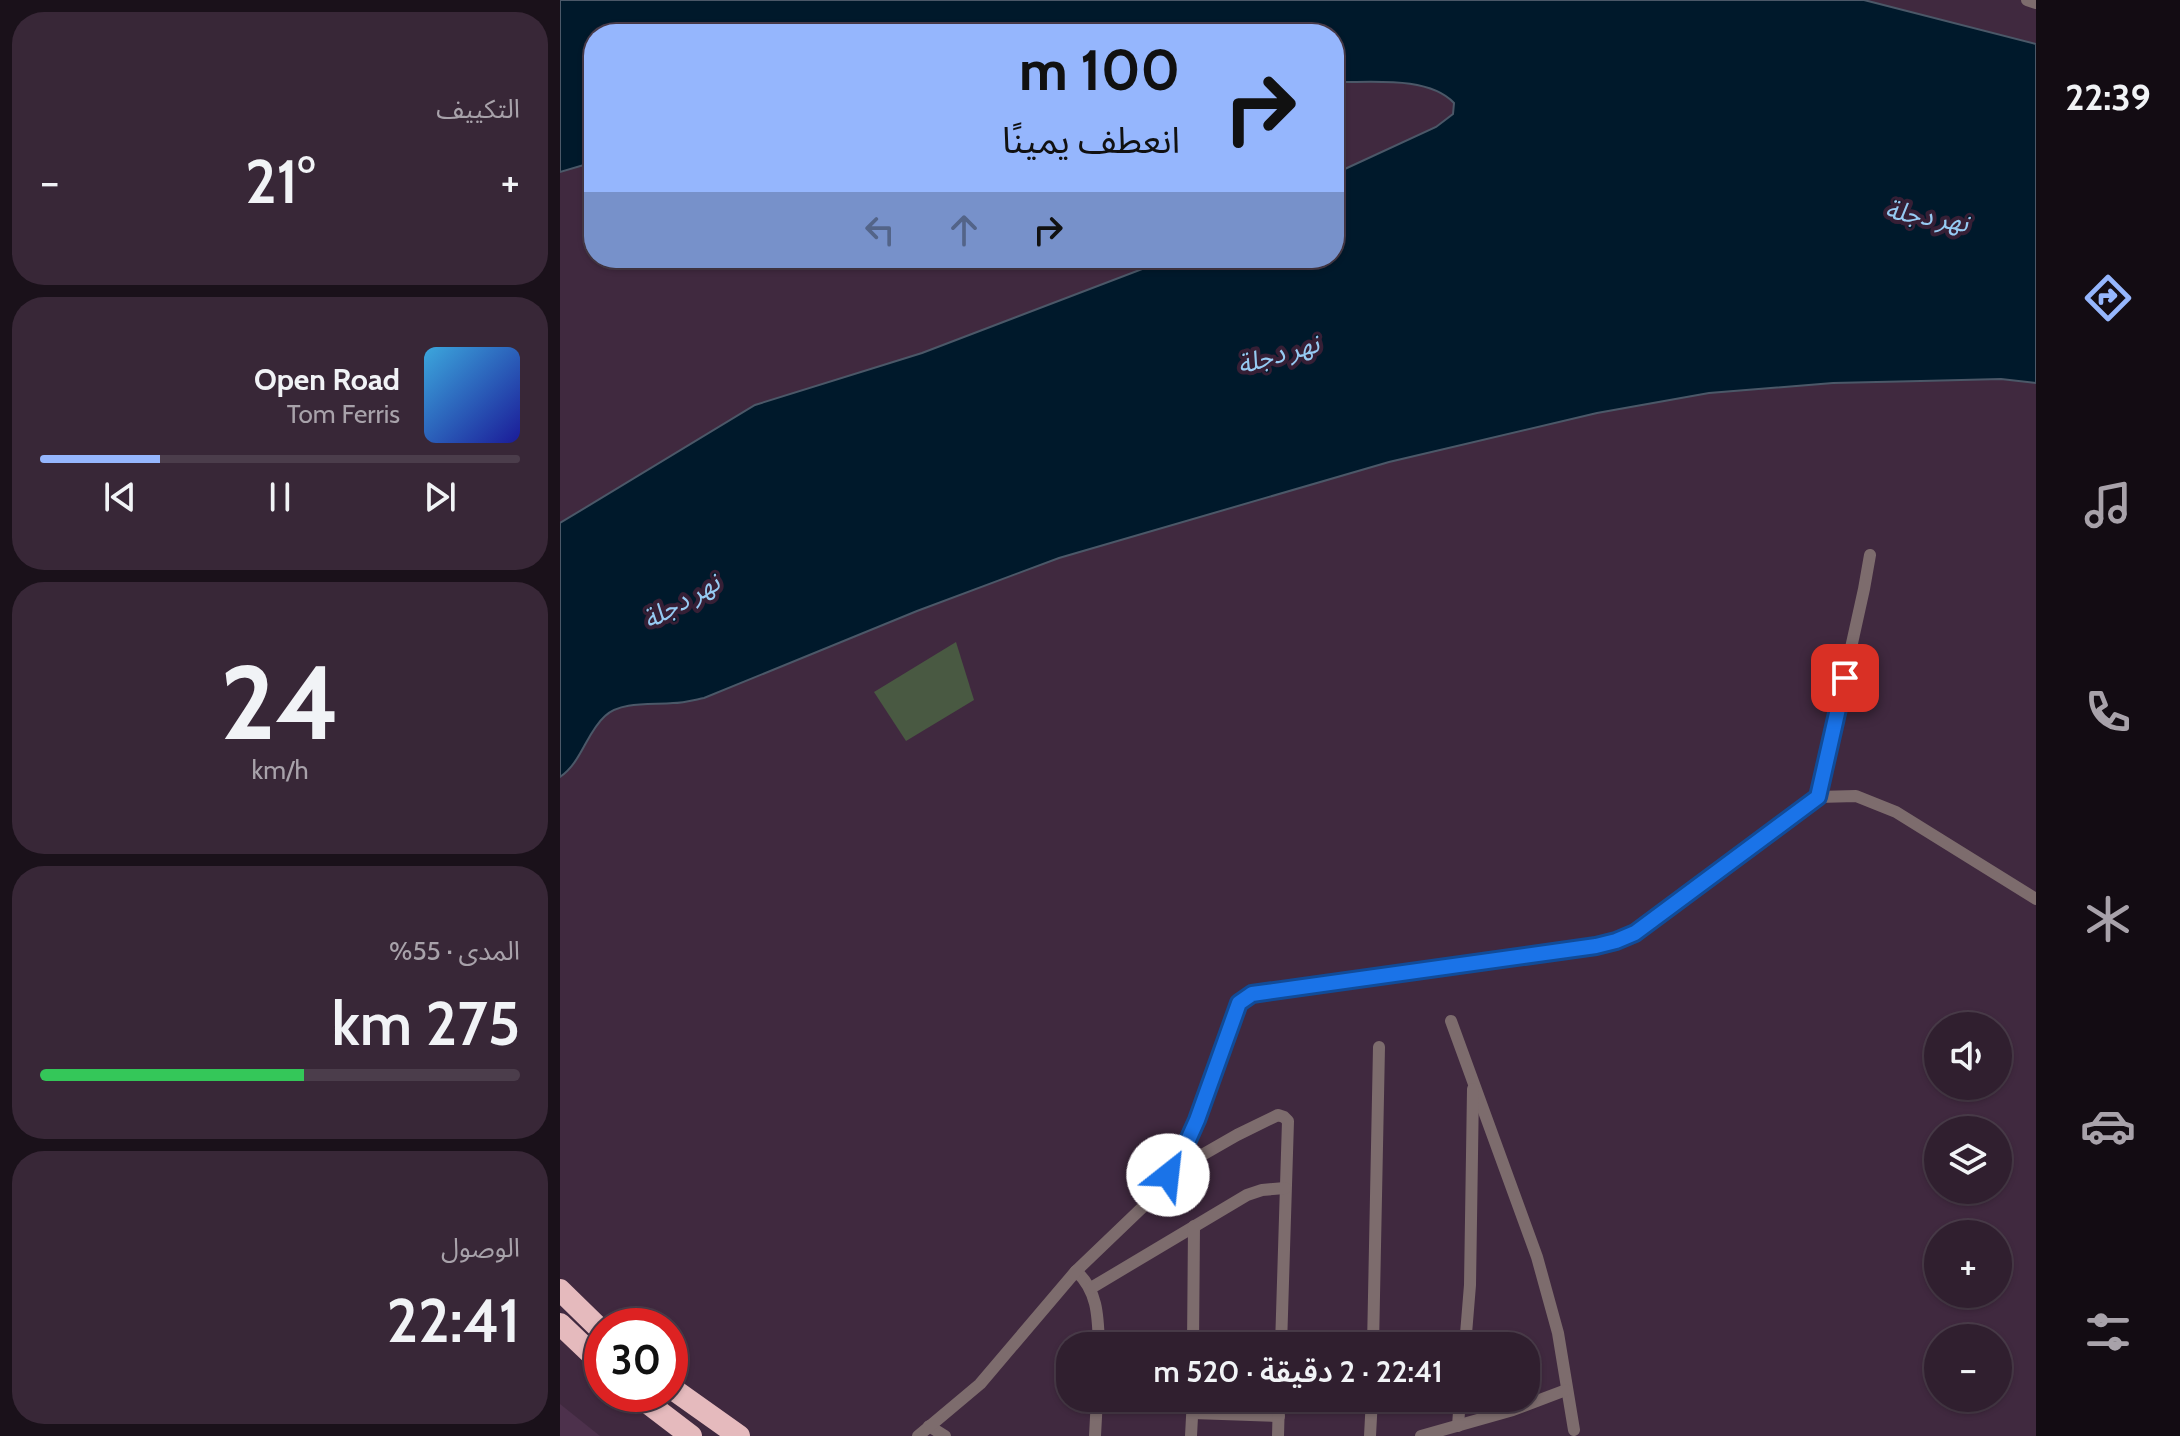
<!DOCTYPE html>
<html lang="ar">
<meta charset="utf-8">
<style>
body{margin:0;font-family:Cabin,"Noto Sans Arabic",sans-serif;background:#382737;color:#f1f3f6;direction:rtl;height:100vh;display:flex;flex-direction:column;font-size:30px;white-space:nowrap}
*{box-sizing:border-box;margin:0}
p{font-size:26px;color:#a8a2aa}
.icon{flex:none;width:44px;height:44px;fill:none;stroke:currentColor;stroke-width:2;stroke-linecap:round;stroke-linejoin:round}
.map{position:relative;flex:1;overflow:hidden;direction:ltr}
.details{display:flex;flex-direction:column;gap:12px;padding:12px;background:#1a111a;width:560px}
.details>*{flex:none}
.hud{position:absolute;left:24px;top:24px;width:760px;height:244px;border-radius:32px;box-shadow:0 2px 6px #0004,0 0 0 2px #4b3d4b;direction:rtl;background:#95b6fd;color:#111;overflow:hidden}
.fabs{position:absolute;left:1364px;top:1012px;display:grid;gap:16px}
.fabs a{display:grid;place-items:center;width:88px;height:88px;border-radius:50%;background:#301f2f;box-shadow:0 2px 6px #0004,0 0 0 2px #4b3d4b;font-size:40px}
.speed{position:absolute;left:24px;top:1308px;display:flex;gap:16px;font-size:40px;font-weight:700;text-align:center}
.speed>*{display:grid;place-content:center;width:104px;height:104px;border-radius:50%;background:#301f2f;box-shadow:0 2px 6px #0004,0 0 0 2px #4b3d4b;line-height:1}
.speed .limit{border:12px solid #d22;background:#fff;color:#111}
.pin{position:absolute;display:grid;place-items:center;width:68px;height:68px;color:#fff;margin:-34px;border-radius:16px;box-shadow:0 4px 12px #0006}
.me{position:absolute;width:88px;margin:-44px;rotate:29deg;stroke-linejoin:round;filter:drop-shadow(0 0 6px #0008)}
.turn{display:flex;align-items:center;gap:28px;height:168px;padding:0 32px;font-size:36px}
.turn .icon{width:104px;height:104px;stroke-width:2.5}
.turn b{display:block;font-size:56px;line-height:68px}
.lanes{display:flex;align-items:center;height:76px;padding:0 32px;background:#0003;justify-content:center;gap:40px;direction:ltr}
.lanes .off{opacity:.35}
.big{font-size:60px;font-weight:600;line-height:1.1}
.details .tile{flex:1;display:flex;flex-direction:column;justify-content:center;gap:12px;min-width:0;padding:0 28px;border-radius:32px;background:#382737}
.details .dial{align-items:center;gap:0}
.dial b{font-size:104px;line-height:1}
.song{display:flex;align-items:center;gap:24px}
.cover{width:96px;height:96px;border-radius:12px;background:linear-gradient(135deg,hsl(200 70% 55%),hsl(240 70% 35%))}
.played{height:8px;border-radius:4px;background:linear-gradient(90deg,#95b6fd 25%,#4b3d4b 25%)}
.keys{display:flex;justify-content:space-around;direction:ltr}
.heat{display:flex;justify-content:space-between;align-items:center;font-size:44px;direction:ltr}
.charge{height:12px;border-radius:6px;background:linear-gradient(90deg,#34c759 55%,#4b3d4b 0)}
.trip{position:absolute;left:496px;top:1332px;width:484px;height:80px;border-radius:32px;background:#301f2f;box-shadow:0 2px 6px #0004,0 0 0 2px #4b3d4b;font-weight:600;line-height:80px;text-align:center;direction:rtl}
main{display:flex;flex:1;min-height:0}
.menu{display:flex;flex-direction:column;width:144px;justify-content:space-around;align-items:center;background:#130c13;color:#a8a2aa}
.menu .icon{width:56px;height:56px}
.menu .active{color:#95b6fd}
.menu b{font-size:36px;color:#f1f3f6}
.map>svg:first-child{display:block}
</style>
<main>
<nav class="menu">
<b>22:39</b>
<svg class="icon active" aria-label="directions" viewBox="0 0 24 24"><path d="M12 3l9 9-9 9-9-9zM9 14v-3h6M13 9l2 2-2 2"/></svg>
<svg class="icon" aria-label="music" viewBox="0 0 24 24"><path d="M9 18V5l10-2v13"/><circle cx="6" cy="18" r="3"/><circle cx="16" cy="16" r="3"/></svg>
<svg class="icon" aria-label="phone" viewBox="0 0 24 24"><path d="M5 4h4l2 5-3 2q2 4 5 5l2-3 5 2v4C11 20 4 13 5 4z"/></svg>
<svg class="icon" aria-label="climate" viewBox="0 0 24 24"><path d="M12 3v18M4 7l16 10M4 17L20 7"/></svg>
<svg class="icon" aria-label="car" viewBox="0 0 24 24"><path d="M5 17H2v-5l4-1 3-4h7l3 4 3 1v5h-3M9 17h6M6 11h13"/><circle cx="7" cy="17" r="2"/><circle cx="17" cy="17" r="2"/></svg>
<svg class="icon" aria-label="filters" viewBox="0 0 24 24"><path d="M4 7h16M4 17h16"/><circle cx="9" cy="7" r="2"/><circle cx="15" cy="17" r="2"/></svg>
</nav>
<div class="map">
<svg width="1476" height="1436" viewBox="0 0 1476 1436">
<rect width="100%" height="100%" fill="#40293f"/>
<path fill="#4d314c" d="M0,1404L40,1436H0Z"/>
<path fill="#495942" d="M396,642L414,700L346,741L314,692Z"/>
<path fill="#00192b" stroke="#4b5868" stroke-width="2" d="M0,0H1304L1476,44V383L1441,379L1361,381L1273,383L1149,393L1037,413L829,462L499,558L357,611L144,698C134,700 123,703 113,703C93,705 61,701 45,716C26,733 22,762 0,777V523L195,405L362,353L611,258H774V174L876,127L893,114L894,103C868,75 808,83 774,82V34H34V162L0,172Z"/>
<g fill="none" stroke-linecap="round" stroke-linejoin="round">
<g stroke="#7d6c6d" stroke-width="12">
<path d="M1467,0L1476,3"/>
<path d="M1258,797L1304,589L1310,555"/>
<path d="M891,1021L977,1257L998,1333L1014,1430"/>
<path d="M609,1174L677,1135L718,1115L724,1117L728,1121L721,1346"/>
<path d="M516,1271C538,1291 538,1317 539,1346"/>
<path d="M531,1288L687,1195L702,1190L725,1188"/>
<path d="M633,1346L634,1226"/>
<path d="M813,1346L819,1047"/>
<path d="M905,1346L910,1285L913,1089"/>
<path d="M633,1413L719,1416"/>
<path d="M369,1426L385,1436"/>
<path d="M898,1426L900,1398"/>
<path d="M358,1436L420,1384L516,1271L587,1203L608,1175L624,1149L637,1120L679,1003L692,994L1036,946L1056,941L1075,933L1258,797L1296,796L1336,812L1476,899"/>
<path d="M535,1436L537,1398"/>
<path d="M631,1436L633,1398"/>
<path d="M718,1436L719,1398"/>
<path d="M810,1436L812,1398"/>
<path d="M861,1436L953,1410L1006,1390"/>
</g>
<g stroke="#e5babd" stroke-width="22">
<path d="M0,1290L42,1331"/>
<path d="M0,1324L42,1364"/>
<path d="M110,1387L179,1436"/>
<path d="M76,1394L131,1436"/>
</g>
</g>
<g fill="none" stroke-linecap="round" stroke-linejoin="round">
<defs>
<path id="route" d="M608,1175L624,1149L637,1120L679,1003L692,994L1036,946L1056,941L1075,933L1258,797L1285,678"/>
</defs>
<use href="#route" stroke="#114b97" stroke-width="20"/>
<use href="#route" stroke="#1a73e8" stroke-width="14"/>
</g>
<g text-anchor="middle" stroke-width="8" stroke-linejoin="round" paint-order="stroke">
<g font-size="26" font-style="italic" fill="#96caf2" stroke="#361f35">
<text transform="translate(1367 216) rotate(10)" y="9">نهر دجلة</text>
<text transform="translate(718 354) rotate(-16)" y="9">نهر دجلة</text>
<text transform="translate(121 601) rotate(-30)" y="9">نهر دجلة</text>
</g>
</g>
</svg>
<div class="fabs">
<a><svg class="icon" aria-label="sound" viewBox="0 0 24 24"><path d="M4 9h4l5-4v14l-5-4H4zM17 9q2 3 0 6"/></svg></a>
<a><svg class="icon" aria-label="layers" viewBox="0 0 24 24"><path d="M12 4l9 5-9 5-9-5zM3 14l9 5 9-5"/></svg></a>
<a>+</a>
<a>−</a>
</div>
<div class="speed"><div class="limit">30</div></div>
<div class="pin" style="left:1285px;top:678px;background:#d93025"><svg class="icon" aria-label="arrive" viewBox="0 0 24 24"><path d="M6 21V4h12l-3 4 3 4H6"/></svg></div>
<svg class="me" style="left:608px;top:1175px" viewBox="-20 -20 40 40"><circle r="19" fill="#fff"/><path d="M0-13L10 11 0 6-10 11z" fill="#1a73e8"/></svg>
<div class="trip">22:41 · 2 دقيقة · 520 m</div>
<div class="hud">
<div class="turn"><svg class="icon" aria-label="right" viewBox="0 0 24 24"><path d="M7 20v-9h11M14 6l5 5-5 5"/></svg><div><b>100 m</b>انعطف يمينًا</div></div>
<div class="lanes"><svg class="icon off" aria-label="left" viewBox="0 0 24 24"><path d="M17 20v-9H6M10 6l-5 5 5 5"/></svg><svg class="icon off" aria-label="ahead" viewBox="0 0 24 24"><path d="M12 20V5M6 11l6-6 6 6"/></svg><svg class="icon" aria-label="right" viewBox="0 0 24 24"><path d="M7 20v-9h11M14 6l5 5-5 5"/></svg></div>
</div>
</div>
<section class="details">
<div class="tile"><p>التكييف</p>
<div class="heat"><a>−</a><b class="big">21°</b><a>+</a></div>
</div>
<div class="tile">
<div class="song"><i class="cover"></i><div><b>Open Road</b><p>Tom Ferris</p></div></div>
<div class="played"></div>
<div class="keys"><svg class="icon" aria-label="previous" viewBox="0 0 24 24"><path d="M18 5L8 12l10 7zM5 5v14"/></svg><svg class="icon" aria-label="pause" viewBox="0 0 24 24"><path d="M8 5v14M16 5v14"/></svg><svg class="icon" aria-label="next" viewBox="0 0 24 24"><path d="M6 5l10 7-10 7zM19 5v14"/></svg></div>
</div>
<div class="tile dial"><b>24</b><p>km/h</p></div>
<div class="tile"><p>المدى · 55%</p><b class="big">275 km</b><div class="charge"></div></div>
<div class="tile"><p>الوصول</p><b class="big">22:41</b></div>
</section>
</main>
